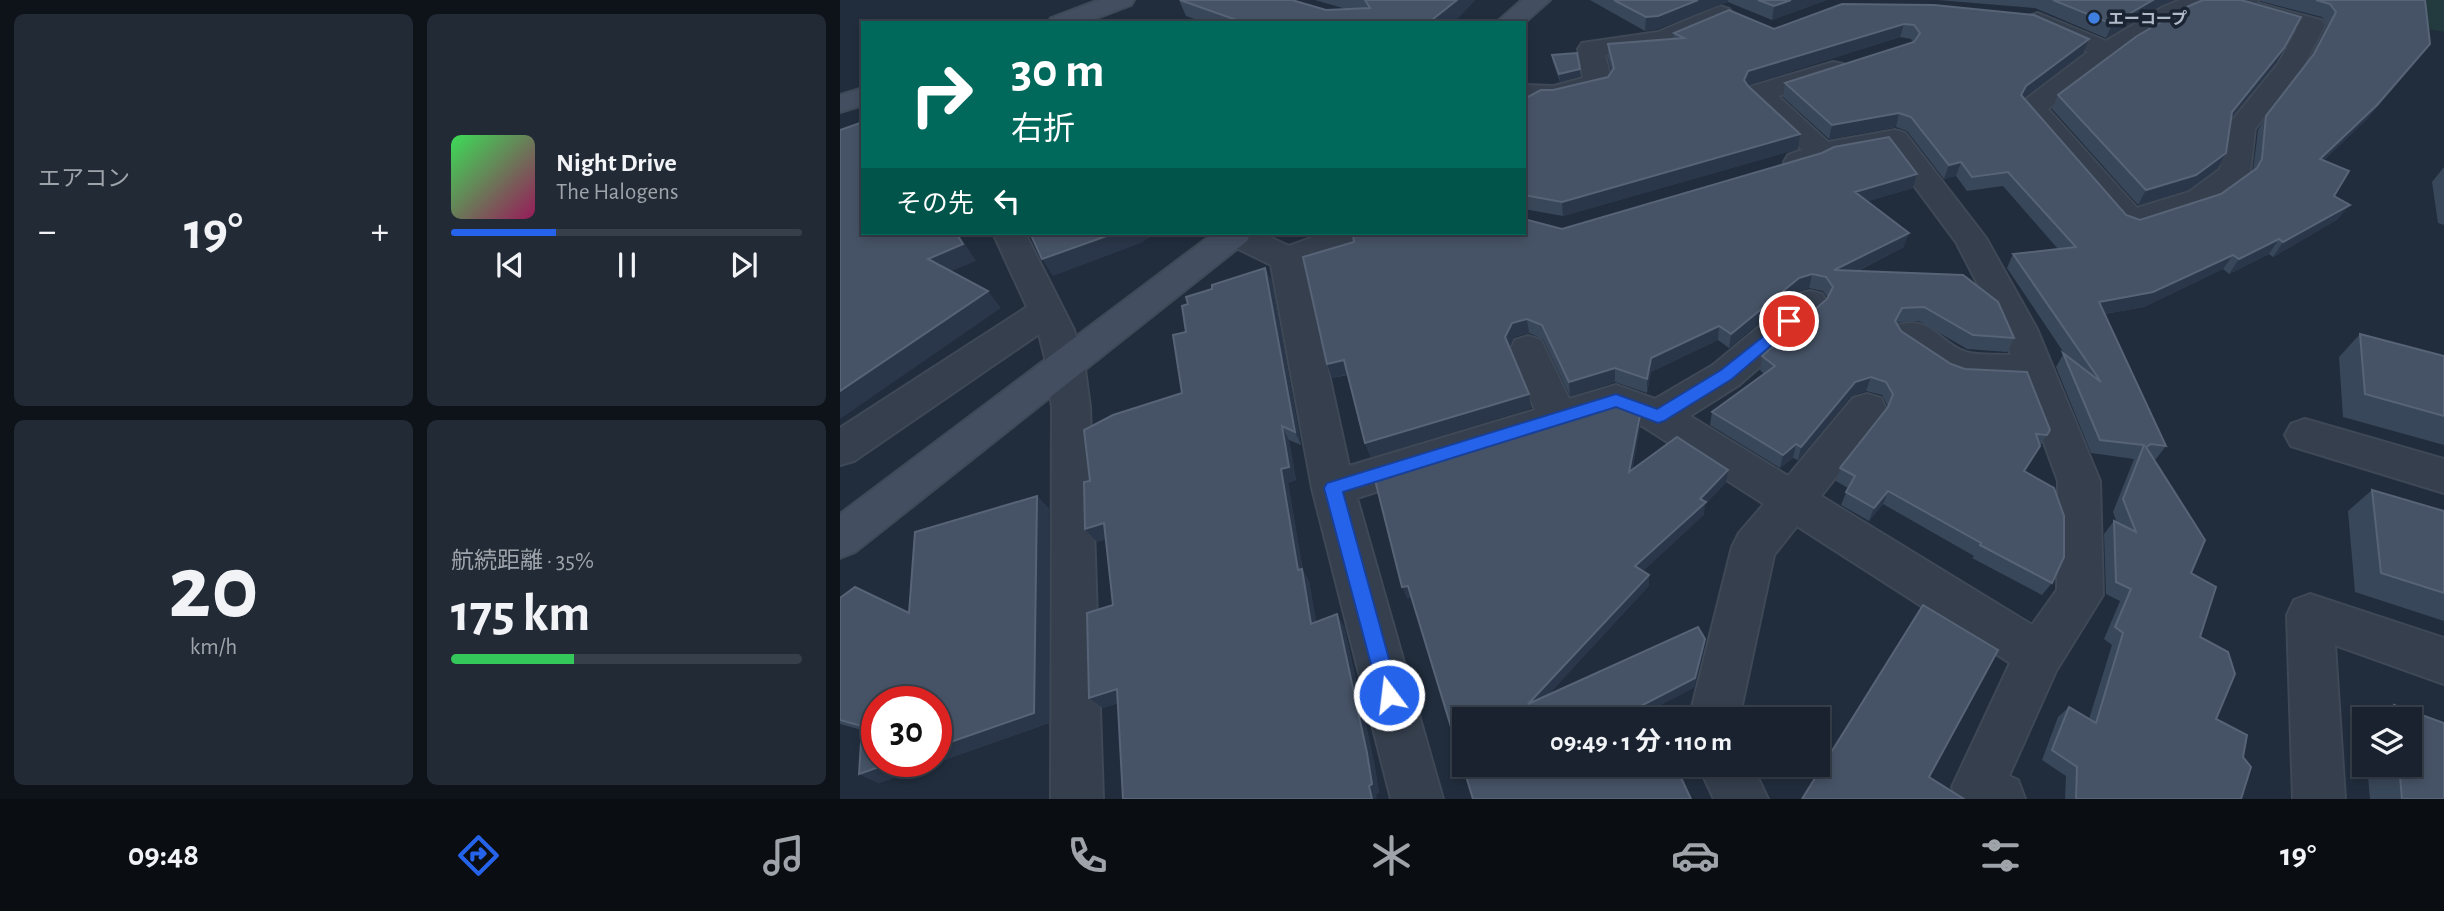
<!DOCTYPE html>
<html lang="ja">
<meta charset="utf-8">
<style>
body{margin:0;font-family:"Alegreya Sans","Noto Sans JP",sans-serif;background:#222a36;color:#f1f3f6;height:100vh;display:flex;flex-direction:column;font-size:26px;white-space:nowrap}
*{box-sizing:border-box;margin:0}
p{font-size:23px;color:#9fa4aa}
.icon{flex:none;width:38px;height:38px;fill:none;stroke:currentColor;stroke-width:2;stroke-linecap:round;stroke-linejoin:round}
.map{position:relative;flex:1;overflow:hidden}
.drawer{display:flex;flex-direction:column;gap:14px;padding:14px;background:#0e1319;width:840px}
.drawer>*{flex:none}
.banner{position:absolute;left:21px;top:21px;width:665px;height:214px;border-radius:0px;box-shadow:0 4px 10px #0003,0 0 0 2px #373f4a;background:#00695c;color:#fff;overflow:hidden}
.fabs{position:absolute;left:1512px;top:707px;display:grid;gap:14px}
.fabs a{display:grid;place-items:center;width:70px;height:70px;border-radius:0px;background:#19222e;box-shadow:0 4px 10px #0003,0 0 0 2px #373f4a;font-size:35px}
.speed{position:absolute;left:21px;top:686px;display:flex;gap:14px;font-size:35px;font-weight:700;text-align:center}
.speed>*{display:grid;place-content:center;width:91px;height:91px;border-radius:50%;background:#19222e;box-shadow:0 4px 10px #0003,0 0 0 2px #373f4a;line-height:1}
.speed .limit{border:10px solid #d22;background:#fff;color:#111}
.pin{position:absolute;display:grid;place-items:center;width:60px;height:60px;color:#fff;margin:-30px;border:4px solid #fff;border-radius:50%;box-shadow:0 2px 7px #0007}
.me{position:absolute;width:77px;margin:-38px;rotate:345deg;stroke-linejoin:round;filter:drop-shadow(0 0 5px #0008)}
.turn{display:flex;align-items:center;gap:24px;height:147px;padding:0 35px;font-size:32px}
.turn .icon{width:91px;height:91px;stroke-width:2.5}
.turn b{display:block;font-size:49px;line-height:60px}
.then{display:flex;align-items:center;height:66px;padding:0 35px;background:#0003;gap:14px;font-size:26px}
.big{font-size:52px;font-weight:700;line-height:1.1}
.drawer .widget{flex:1;display:flex;flex-direction:column;justify-content:center;gap:10px;min-width:0;padding:0 24px;border-radius:10px;background:#222a36}
.drawer .dial{align-items:center;gap:0}
.dial b{font-size:91px;line-height:1}
.song{display:flex;align-items:center;gap:21px}
.cover{width:84px;height:84px;border-radius:10px;background:linear-gradient(135deg,hsl(130 70% 55%),hsl(330 70% 35%))}
.played{height:7px;border-radius:4px;background:linear-gradient(90deg,#2563eb 30%,#373f4a 30%)}
.keys{display:flex;justify-content:space-around;direction:ltr}
.heat{display:flex;justify-content:space-between;align-items:center;font-size:38px;direction:ltr}
.charge{height:10px;border-radius:5px;background:linear-gradient(90deg,#34c759 35%,#373f4a 0)}
.drawer .tiles{flex:1;display:grid;gap:14px;grid-template-columns:repeat(2,1fr)}
.trip{position:absolute;left:612px;top:707px;width:378px;height:70px;border-radius:0px;background:#19222e;box-shadow:0 4px 10px #0003,0 0 0 2px #373f4a;font-weight:700;line-height:70px;text-align:center}
.dock{display:flex;height:112px;justify-content:space-around;align-items:center;background:#0a0e12;color:#9fa4aa}
.dock .icon{width:49px;height:49px}
.dock .current{color:#2563eb}
.dock b{font-size:32px;color:#f1f3f6}
main{display:flex;flex:1;min-height:0}
.map>svg:first-child{display:block}
</style>
<main>
<section class="drawer">
<div class="tiles">
<div class="widget"><p>エアコン</p>
<div class="heat"><a>−</a><b class="big">19°</b><a>+</a></div>
</div>
<div class="widget">
<div class="song"><i class="cover"></i><div><b>Night Drive</b><p>The Halogens</p></div></div>
<div class="played"></div>
<div class="keys"><svg class="icon" aria-label="previous" viewBox="0 0 24 24"><path d="M18 5L8 12l10 7zM5 5v14"/></svg><svg class="icon" aria-label="pause" viewBox="0 0 24 24"><path d="M8 5v14M16 5v14"/></svg><svg class="icon" aria-label="next" viewBox="0 0 24 24"><path d="M6 5l10 7-10 7zM19 5v14"/></svg></div>
</div>
<div class="widget dial"><b>20</b><p>km/h</p></div>
<div class="widget"><p>航続距離 · 35%</p><b class="big">175 km</b><div class="charge"></div></div>
</div>
</section>
<div class="map">
<svg width="1604" height="799" viewBox="0 0 1604 799">
<rect width="100%" height="100%" fill="#212d3d"/>
<path fill="#233b3e" d="M1585,0H1604V32L1584,28Z"/>
<g fill="none" stroke-linecap="round" stroke-linejoin="round">
<defs>
<g id="street">
<path d="M1340,0H1374C1367,10 1352,12 1341,17C1293,41 1251,76 1208,109L1297,208L1349,192L1380,169L1386,128L1438,64L1457,29L1395,12L1392,7L1394,0H1418L1417,3L1481,20L1485,25L1463,67L1415,129L1410,173L1406,180L1371,206L1291,232L1280,228L1178,108L1182,102L1248,52L1189,26L1185,21L1189,16L1198,13L1266,41L1323,7Z"/>
<path d="M880,6L889,9L893,14L889,19L833,44L765,55L772,83L768,89L714,102L684,101V85L714,86L743,78L738,49L742,43L818,32Z"/>
<path d="M993,62L1003,64L1006,70L1003,76L938,96L988,142L1055,130L1065,133L1146,238L1197,329L1260,481L1263,595L1216,671L1169,776L1178,780L1185,799H1117L1112,787L1170,663L957,526L934,555L899,719H849L892,547L899,533L924,504L804,427L775,415L517,498L603,799H551L472,488L431,265L382,241L378,233H421L449,246L485,233H533L529,241L465,265L509,466L695,410L670,350L675,340L688,336L701,340L729,399L776,385L815,399L873,365L958,294L970,291L982,294L988,303L982,312L899,385L850,416L948,476L1013,398L1027,394L1041,398L1046,409L1041,420L981,496L1192,625L1217,590L1218,481L1182,383L1119,380L1106,376L1058,343L1053,334L1058,325C1091,315 1100,344 1126,352C1139,356 1157,354 1171,355L1161,329L1116,242L1047,149L990,160L959,171L948,169L944,162L948,155L962,150L905,93L909,87Z"/>
<path d="M153,233H185L234,330L244,362L250,407L263,799H211L212,407L206,362L199,334L14,461L0,465V428L187,307Z"/>
<path d="M1465,419L1604,459V493L1451,446L1445,435L1451,424Z"/>
<path d="M1470,594L1604,638V684L1495,645L1505,799H1453L1447,615L1454,600Z"/>
<path d="M858,765H912L928,799H874Z"/>
</g>
<g id="secondary">
<path d="M259,0H294L291,5L244,23H208L211,18Z"/>
<path d="M682,0H710L684,23H656Z"/>
<path d="M23,88V105L0,112V95Z"/>
<path d="M374,233H411L407,241L15,552L0,558V514Z"/>
</g>
</defs>
<use href="#street" stroke="#3e4856" stroke-width="4"/>
<use href="#secondary" stroke="#3e4856" stroke-width="4"/>
<use href="#street" fill="#353f4d" fill-rule="evenodd"/>
<use href="#secondary" fill="#434e61" fill-rule="evenodd"/>
</g>
<g fill="#39475a">
<path d="M339,0L486,10L506,9L475,0H635L620,16L611,23H366L346,16Z"/>
<path d="M750,0H987L932,20L888,2L817,29L805,31Z"/>
<path d="M1098,0H1333L1322,5L1266,38L1195,8Z"/>
<path d="M1420,0H1585L1579,58L1527,119L1484,160L1494,196L1498,219L1433,257L1429,254L1389,274L1383,269L1304,307L1265,314L1326,446L1316,459H1313L1351,573L1360,637L1376,719L1403,757L1401,799H1225L1226,776L1202,760L1218,717L1229,707L1249,719L1272,645L1264,639L1280,601L1266,594L1264,534L1274,521L1277,523L1273,512L1294,459L1251,453L1216,367L1224,353L1167,268L1173,254L1218,249L1163,186L1127,191L1116,176L1104,179L1067,131L1056,127L989,139L943,97L945,83L1073,43L1071,39L1060,37L908,85L958,149L723,216L684,209V99L713,90L768,77L772,72L768,58V44L833,39L834,33L934,29L1002,4L1243,53L1183,98L1286,215L1300,220L1381,194L1413,171L1418,130L1426,116L1469,60L1487,26L1482,17L1420,1Z"/>
<path d="M712,55L740,69V76L720,82L713,62Z"/>
<path d="M1436,63L1392,117L1386,153L1378,168L1348,190L1298,205L1212,109L1218,95Z"/>
<path d="M1604,167V225L1598,223L1592,182Z"/>
<path d="M1077,174L1073,188L1028,201L1064,247L1018,271L1174,338L1167,352L1127,349L1079,321L1058,322L1057,324L1061,331L1210,430L1184,472L1212,583L1202,595L1132,558L1134,556L1043,504L1029,521L1001,505L1008,488L996,481L1000,468L1048,407L1042,395L1026,391L1011,396L958,460L953,458L940,468L870,425L872,412L924,374L920,370L922,356L988,298L983,291L969,288L956,292L889,348L878,340L811,372L807,393L775,382L730,396L703,339L689,333L674,337L669,347L691,408L531,457L525,443L508,375L492,378L514,242L722,229Z"/>
<path d="M425,268L432,282L461,445L449,440L456,480L448,483L463,571L469,581L476,622L504,626L534,762L539,792L536,795L278,703L263,708L273,605L266,539L257,542L245,529L250,481L342,393L348,304Z"/>
<path d="M1520,334L1604,356V445L1503,417L1499,357Z"/>
<path d="M1532,490L1604,511V621L1515,592L1508,511Z"/>
<path d="M197,496L209,509V723L39,783L19,774L22,730L0,724V598L69,613Z"/>
<path d="M1554,705L1604,723V799H1530L1527,765H1570V719H1528Z"/>
</g>
<g fill="#2a374a">
<path d="M617,0H635L620,16L611,23H588Z"/>
<path d="M858,0H888V2L817,29L805,31L806,17Z"/>
<path d="M951,0H987L932,20L934,6Z"/>
<path d="M1313,0H1333L1322,5L1266,38L1272,24Z"/>
<path d="M1064,24L1060,37L907,86L904,80L908,71Z"/>
<path d="M1249,39L1243,53L1180,100L1176,110L1186,86Z"/>
<path d="M1590,44L1579,58L1527,119L1470,173L1480,159Z"/>
<path d="M1444,48L1436,63L1384,126L1392,112Z"/>
<path d="M740,69V76L720,82L719,74Z"/>
<path d="M1059,113L1056,127L989,139L992,125Z"/>
<path d="M960,134L958,149L723,216L722,202Z"/>
<path d="M1386,153L1378,168L1348,190L1298,205L1306,190Z"/>
<path d="M1121,162L1116,176L1104,179L1109,165Z"/>
<path d="M1077,174L1073,188L1012,206L1015,192Z"/>
<path d="M1510,205L1498,219L1433,257L1443,242Z"/>
<path d="M116,233H118L136,261L102,275L88,259Z"/>
<path d="M275,233H317L301,243L213,276L202,259Z"/>
<path d="M1069,233L1064,247L991,284L994,270Z"/>
<path d="M1439,239L1429,254L1389,274L1399,259Z"/>
<path d="M1393,255L1383,269L1304,307L1251,316L1259,302Z"/>
<path d="M425,268L432,282L461,445L455,432Z"/>
<path d="M972,274L969,288L956,292L889,348L891,334L959,278Z"/>
<path d="M148,291L161,308L0,419V391Z"/>
<path d="M687,319L689,333L674,337L668,351L665,337L672,323Z"/>
<path d="M879,326L878,340L811,372L807,393V379L811,358Z"/>
<path d="M504,360L509,374L492,378L487,364Z"/>
<path d="M775,368V382L730,396L729,382Z"/>
<path d="M1031,377L1026,391L1011,396L958,460L961,447L1015,382Z"/>
<path d="M689,394L691,408L531,457L525,443Z"/>
<path d="M800,415V428L790,485L789,472Z"/>
<path d="M442,426L449,440L456,480L448,483L463,571L469,581L479,635L471,624L458,570L441,469Z"/>
<path d="M956,444L953,458L940,468L943,455Z"/>
<path d="M888,470L886,483L865,505L864,515L796,578L795,566Z"/>
<path d="M1048,491L1043,504L1029,521L1034,508Z"/>
<path d="M197,496L209,509V723L39,783L19,774L56,761H96V747Z"/>
<path d="M264,523L275,536L257,542L245,529Z"/>
<path d="M809,575V586L691,714L688,704Z"/>
<path d="M568,586L574,597L567,599L562,587Z"/>
<path d="M497,614L504,626L534,762L539,792L536,795L537,799H532L529,786Z"/>
<path d="M865,639L864,650L854,688L794,719H789V712Z"/>
<path d="M277,689L289,699L263,708L249,698Z"/>
</g>
<g fill="#465366" stroke="#576376" stroke-width="2">
<path d="M340,0H452L486,10L530,8L525,0H617L588,23H405Z"/>
<path d="M774,0H858L818,16L806,17Z"/>
<path d="M918,0H951L934,6Z"/>
<path d="M1213,0H1313L1272,24Z"/>
<path d="M1363,0H1401L1461,17L1444,48L1392,112L1386,153L1356,175L1306,190L1218,95L1297,36L1349,6Z"/>
<path d="M1476,0H1585L1590,44L1537,105L1480,159L1509,171L1494,196L1510,205L1443,242L1439,239L1399,259L1393,255L1313,292L1259,302L1326,446L1311,444L1306,447L1365,540L1351,573L1376,587L1360,637L1388,652L1395,674L1376,719L1407,735L1403,757L1411,767L1401,799H1236L1237,767L1212,750L1229,707L1256,723L1283,633L1275,627L1291,589L1276,582L1274,521L1296,532L1283,499L1304,445L1260,440L1223,353L1261,382L1173,254L1236,247L1168,172L1132,177L1121,162L1109,165L1071,117L1059,113L992,125L945,83L1074,42L1080,33L1074,25L1064,24L908,71L904,80L908,86L960,134L722,202L684,195V99L701,90H713L768,77L774,68L768,44L844,38L834,33L889,10L934,29L1002,4L1094,5L1194,15L1249,39L1186,86L1181,95L1286,215L1300,220L1381,194L1417,168L1422,159L1426,116L1474,54L1496,12L1490,4Z"/>
<path d="M737,53L740,69L719,74L712,55Z"/>
<path d="M23,122V233H116L123,244L88,259L148,291L0,391V130Z"/>
<path d="M1049,137L1077,174L1015,192L1069,233L994,270L1123,275L1158,302L1174,338L1133,335L1084,307L1062,308L1055,321L1061,331L1111,364L1125,369L1187,372L1210,430L1207,435L1196,434L1200,446L1184,471L1214,488L1224,516V557L1212,583L1140,545L1141,543L1048,491L1034,508L1006,492L1015,476L1000,468L1048,407L1053,394L1046,382L1031,377L1015,382L961,447L956,444L943,455L872,412L935,366L922,356L987,299L993,287L986,277L972,274L959,278L891,334L879,326L811,358L807,379L775,368L729,382L702,325L687,319L672,323L665,337L689,394L525,443L504,360L487,364L463,257L514,242L513,234L517,233H684V219L722,229L982,153L994,147Z"/>
<path d="M190,233H275L202,259Z"/>
<path d="M425,268L455,432L442,426L449,467L441,469L458,570L462,569L471,624L497,614L527,753L532,784L529,786L532,799H283L277,689L249,698L247,613L273,605L264,523L245,529L244,482L250,481L244,430L273,415L342,393L333,335L346,332L342,306L348,304L346,297L372,289V285Z"/>
<path d="M1520,334L1604,356V416L1525,394Z"/>
<path d="M774,404L800,415L789,472L837,437L888,470L860,499L866,502L795,566L809,575L688,704L858,627L865,639L855,678L789,712L792,719H625V765H812L818,778L837,769L851,799H633L568,586L562,587L535,480Z"/>
<path d="M1532,490L1604,511V593L1541,573Z"/>
<path d="M197,496L194,713L96,747V702H37V761H56L19,774L22,726L0,720V598L15,587L69,613L75,532Z"/>
<path d="M1083,605L1158,650L1089,777L1124,799H962Z"/>
<path d="M1554,705L1604,723V799H1562L1559,765H1570V719H1555Z"/>
</g>
<path fill="#2563eb" stroke="#184099" stroke-width="2" d="M949,316L955,318L957,321L955,325L892,379L824,421L818,423L776,407L503,492L559,695L556,702L549,705L541,702L484,488L487,483L776,394L817,409L881,370Z"/>
<circle fill="#3f7fe0" stroke="#1a2432" stroke-width="2.5" cx="1254" cy="18" r="7"/>
<g text-anchor="middle" stroke-width="7" stroke-linejoin="round" paint-order="stroke">
<g font-size="16" font-weight="bold" fill="#b1bac9" stroke="#1a2432" text-anchor="start">
<text x="1268" y="24">エーコープ</text>
</g>
</g>
</svg>
<div class="fabs">
<a><svg class="icon" aria-label="layers" viewBox="0 0 24 24"><path d="M12 4l9 5-9 5-9-5zM3 14l9 5 9-5"/></svg></a>
</div>
<div class="speed"><div class="limit">30</div></div>
<div class="pin" style="left:949px;top:321px;background:#d93025"><svg class="icon" aria-label="arrive" viewBox="0 0 24 24"><path d="M6 21V4h12l-3 4 3 4H6"/></svg></div>
<svg class="me" style="left:549px;top:695px" viewBox="-20 -20 40 40"><circle r="17" fill="#2563eb" stroke="#fff" stroke-width="3"/><path d="M0-11L8 9 0 5-8 9z" fill="#fff"/></svg>
<div class="trip">09:49 · 1 分 · 110 m</div>
<div class="banner">
<div class="turn"><svg class="icon" aria-label="right" viewBox="0 0 24 24"><path d="M7 20v-9h11M14 6l5 5-5 5"/></svg><div><b>30 m</b>右折</div></div>
<div class="then">その先<svg class="icon" aria-label="left" viewBox="0 0 24 24"><path d="M17 20v-9H6M10 6l-5 5 5 5"/></svg></div>
</div>
</div>
</main>
<nav class="dock">
<b>09:48</b>
<svg class="icon current" aria-label="directions" viewBox="0 0 24 24"><path d="M12 3l9 9-9 9-9-9zM9 14v-3h6M13 9l2 2-2 2"/></svg>
<svg class="icon" aria-label="music" viewBox="0 0 24 24"><path d="M9 18V5l10-2v13"/><circle cx="6" cy="18" r="3"/><circle cx="16" cy="16" r="3"/></svg>
<svg class="icon" aria-label="phone" viewBox="0 0 24 24"><path d="M5 4h4l2 5-3 2q2 4 5 5l2-3 5 2v4C11 20 4 13 5 4z"/></svg>
<svg class="icon" aria-label="climate" viewBox="0 0 24 24"><path d="M12 3v18M4 7l16 10M4 17L20 7"/></svg>
<svg class="icon" aria-label="car" viewBox="0 0 24 24"><path d="M5 17H2v-5l4-1 3-4h7l3 4 3 1v5h-3M9 17h6M6 11h13"/><circle cx="7" cy="17" r="2"/><circle cx="17" cy="17" r="2"/></svg>
<svg class="icon" aria-label="filters" viewBox="0 0 24 24"><path d="M4 7h16M4 17h16"/><circle cx="9" cy="7" r="2"/><circle cx="15" cy="17" r="2"/></svg>
<b>19°</b>
</nav>
